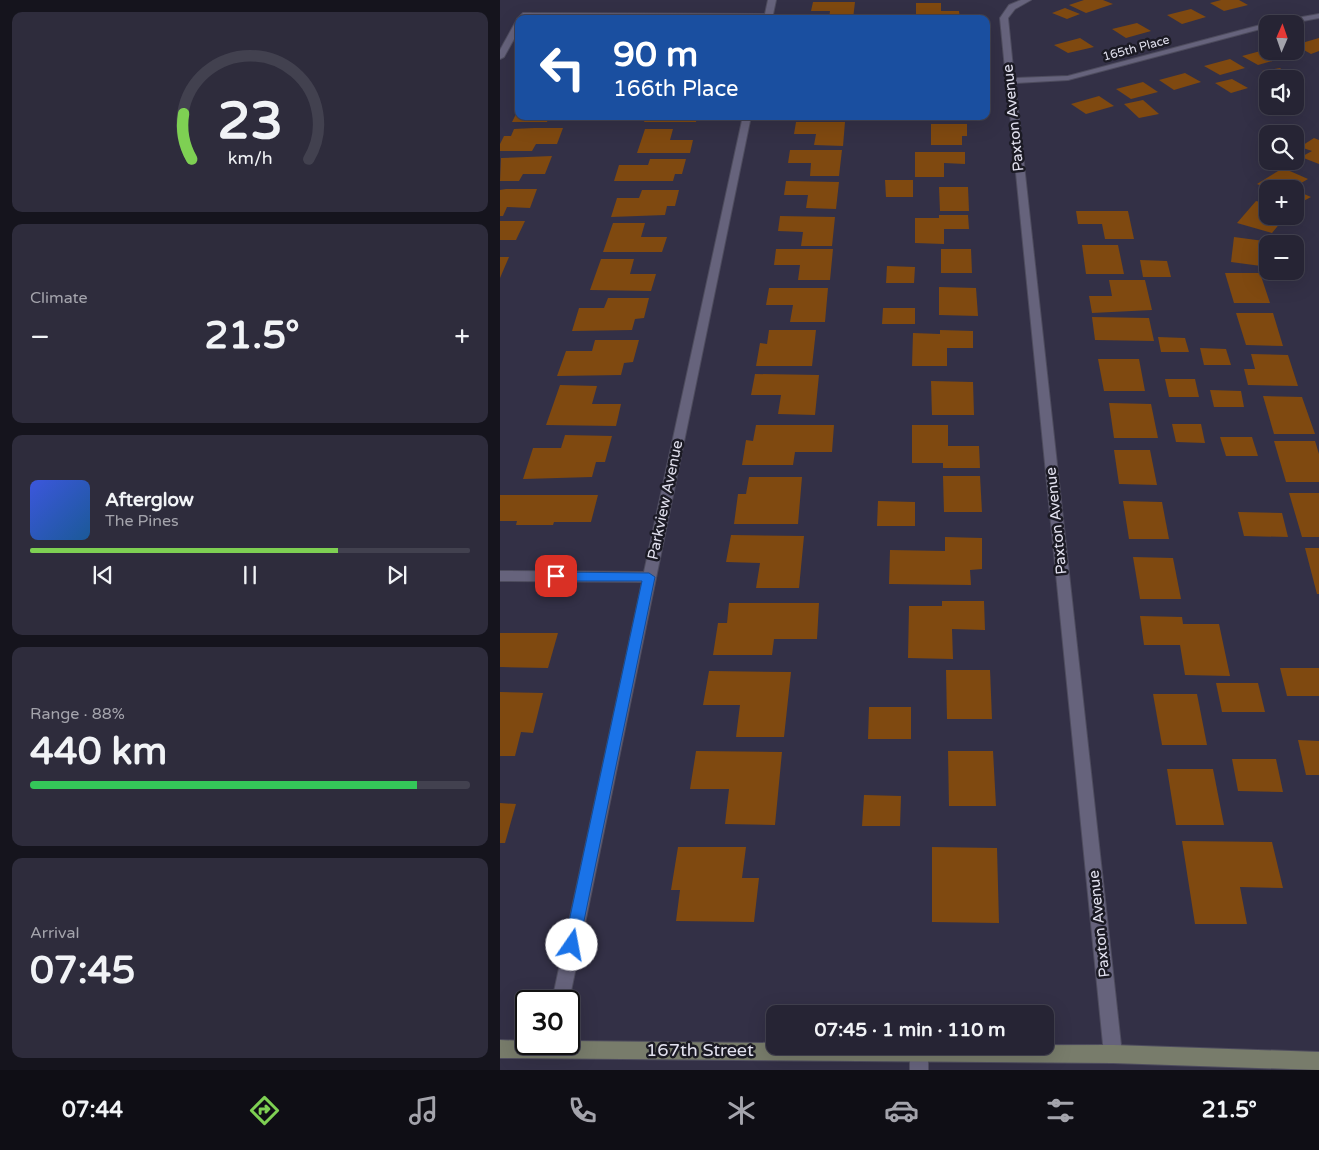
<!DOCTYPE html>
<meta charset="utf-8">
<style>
body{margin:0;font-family:"Varela Round",sans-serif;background:#2e2c3c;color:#f1f3f6;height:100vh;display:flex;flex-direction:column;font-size:19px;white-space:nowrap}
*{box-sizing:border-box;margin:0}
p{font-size:16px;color:#a4a4ac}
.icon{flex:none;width:28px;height:28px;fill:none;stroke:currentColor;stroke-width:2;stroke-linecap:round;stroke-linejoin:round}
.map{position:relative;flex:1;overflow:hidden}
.panel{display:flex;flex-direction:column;gap:12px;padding:12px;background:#15141d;width:500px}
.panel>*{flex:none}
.banner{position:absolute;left:15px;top:15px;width:475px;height:105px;border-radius:10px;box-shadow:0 5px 20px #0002,0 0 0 1px #42414f;background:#1a4fa0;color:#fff;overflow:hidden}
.needle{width:32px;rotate:2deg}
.buttons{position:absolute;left:759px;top:15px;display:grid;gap:10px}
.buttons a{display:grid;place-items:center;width:45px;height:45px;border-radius:10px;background:#262434;box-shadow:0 5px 20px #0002,0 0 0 1px #42414f;font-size:25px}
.speed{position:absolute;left:15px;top:990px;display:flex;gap:10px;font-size:25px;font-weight:700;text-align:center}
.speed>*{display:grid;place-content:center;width:65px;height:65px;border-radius:50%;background:#262434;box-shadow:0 5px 20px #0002,0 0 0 1px #42414f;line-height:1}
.speed .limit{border:2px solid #111;border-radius:8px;background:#fff;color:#111}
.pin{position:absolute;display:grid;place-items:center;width:42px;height:42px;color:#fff;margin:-21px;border-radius:10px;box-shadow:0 2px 8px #0006}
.me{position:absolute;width:55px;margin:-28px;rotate:12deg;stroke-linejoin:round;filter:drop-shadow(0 0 4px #0008)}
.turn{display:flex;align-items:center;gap:18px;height:105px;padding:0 15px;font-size:22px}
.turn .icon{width:65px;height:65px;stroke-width:2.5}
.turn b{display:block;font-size:35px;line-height:42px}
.big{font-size:38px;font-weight:700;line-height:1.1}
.panel .card{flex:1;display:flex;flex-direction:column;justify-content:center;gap:8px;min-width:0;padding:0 18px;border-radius:10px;background:#2e2c3c}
.panel .dial{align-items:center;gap:0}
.dial svg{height:130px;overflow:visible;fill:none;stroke:#42414f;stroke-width:7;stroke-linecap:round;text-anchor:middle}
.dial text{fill:#f1f3f6;stroke:none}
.song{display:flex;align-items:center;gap:15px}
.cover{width:60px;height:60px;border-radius:8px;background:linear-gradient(135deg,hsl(230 70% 55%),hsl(210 70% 35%))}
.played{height:5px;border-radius:2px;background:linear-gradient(90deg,#7ed053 70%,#42414f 70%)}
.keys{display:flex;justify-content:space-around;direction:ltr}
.heat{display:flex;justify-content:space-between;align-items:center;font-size:28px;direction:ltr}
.charge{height:8px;border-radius:4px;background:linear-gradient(90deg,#34c759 88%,#42414f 0)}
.trip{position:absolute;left:266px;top:1005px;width:288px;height:50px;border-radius:10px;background:#262434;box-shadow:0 5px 20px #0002,0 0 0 1px #42414f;font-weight:700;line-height:50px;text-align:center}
.dock{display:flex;height:80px;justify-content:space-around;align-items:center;background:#0f0e15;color:#a4a4ac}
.dock .icon{width:35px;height:35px}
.dock .active{color:#7ed053}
.dock b{font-size:22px;color:#f1f3f6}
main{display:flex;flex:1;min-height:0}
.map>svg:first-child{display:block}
</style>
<main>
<section class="panel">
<div class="card dial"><svg viewBox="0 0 100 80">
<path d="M14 69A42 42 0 1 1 86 69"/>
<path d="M14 69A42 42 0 0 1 9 41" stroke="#7ed053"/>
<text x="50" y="56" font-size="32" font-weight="700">23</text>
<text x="50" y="72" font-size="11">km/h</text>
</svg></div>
<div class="card"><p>Climate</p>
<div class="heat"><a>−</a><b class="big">21.5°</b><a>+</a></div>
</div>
<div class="card">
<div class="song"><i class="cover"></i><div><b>Afterglow</b><p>The Pines</p></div></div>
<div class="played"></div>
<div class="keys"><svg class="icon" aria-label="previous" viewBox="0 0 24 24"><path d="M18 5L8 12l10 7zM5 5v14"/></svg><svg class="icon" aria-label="pause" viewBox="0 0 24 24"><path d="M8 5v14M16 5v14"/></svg><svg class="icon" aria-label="next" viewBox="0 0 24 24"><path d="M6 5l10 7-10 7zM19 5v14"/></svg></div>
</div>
<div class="card"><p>Range · 88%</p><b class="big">440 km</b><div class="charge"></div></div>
<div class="card"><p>Arrival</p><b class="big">07:45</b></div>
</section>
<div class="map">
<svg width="819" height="1070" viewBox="0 0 819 1070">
<rect width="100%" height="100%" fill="#333046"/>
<g fill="#7f4910">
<path d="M584,0H603L613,4L586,13L569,5Z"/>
<path d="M721,0H739L748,5L724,11L710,3Z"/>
<path d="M313,2H355L353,19H329L330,11H311Z"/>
<path d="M416,3H441V11H459L460,19H416Z"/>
<path d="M565,8L580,14L567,19L552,13Z"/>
<path d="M691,9L706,17L682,24L667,15Z"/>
<path d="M637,23L651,31L626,38L612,29Z"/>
<path d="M580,38L594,47L568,53L554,45Z"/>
<path d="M819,38V51L811,54L795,45Z"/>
<path d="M768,49V51L783,58L758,65L742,56Z"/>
<path d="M730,59L745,68L720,75L704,66Z"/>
<path d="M780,68L789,76L770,78L762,71Z"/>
<path d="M685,73L701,82L674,90L659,80Z"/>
<path d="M732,79L748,88L731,93L715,83Z"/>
<path d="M643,82L658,92L631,99L616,89Z"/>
<path d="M599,96L614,106L586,114L571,104Z"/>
<path d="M643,100L659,114L639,118L624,104Z"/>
<path d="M19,108V116H49L47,122H12Z"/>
<path d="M147,116H197L196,122H144Z"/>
<path d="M296,122H345L343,146L314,145L316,134H294Z"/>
<path d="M431,124H467V136H462V145H431Z"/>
<path d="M34,128H63L57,144H36L32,151H0V144L4,136H11L14,129Z"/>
<path d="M145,129H173L170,140H193L190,153H137Z"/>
<path d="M814,138L819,140V164L801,157L812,151L800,147Z"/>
<path d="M290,150H342L339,176H310L311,163H288Z"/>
<path d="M415,152H465V164L444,163V177H415Z"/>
<path d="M52,156L45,174H23L19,181H0L1,158Z"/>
<path d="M150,159H186L182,174H175L173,181H114L119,165H148Z"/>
<path d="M783,168L808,179L791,189H769L757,184Z"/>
<path d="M385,180H413V197H386Z"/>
<path d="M286,181L339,182L336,209L306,208L308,195H284Z"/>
<path d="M439,187H468L469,211H440Z"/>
<path d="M6,189H37L30,208L7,207L3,216H0V190Z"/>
<path d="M142,190H179L175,206H167L165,215L111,217L117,198H139Z"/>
<path d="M795,190L811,197L796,205Z"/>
<path d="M756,201L768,204V216H786L772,233L737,223Z"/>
<path d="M576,211H628L634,239H605L602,224H578Z"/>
<path d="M439,215H468L469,229H444V244L415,243V218H439Z"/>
<path d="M280,216L335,217L332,246H301L303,232L278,231Z"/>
<path d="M0,221H25L16,240H0Z"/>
<path d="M113,223H145L141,237H167L162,252H103Z"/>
<path d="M734,237L764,241L761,266L731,262Z"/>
<path d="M582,245H618L624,274H586Z"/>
<path d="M276,249H333L330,280H298L300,265H274Z"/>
<path d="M441,249H471L472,273H441Z"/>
<path d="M0,257H9L0,278Z"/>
<path d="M101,259H134L130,274H156L151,291L90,290Z"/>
<path d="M640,260L667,261L671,277H643Z"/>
<path d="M387,266L415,267L414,283H386Z"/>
<path d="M725,273H760L770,303H734Z"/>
<path d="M609,280H645L652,310L592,313L589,296H612Z"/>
<path d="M439,287L476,288L478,316L439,315Z"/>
<path d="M269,288H328L325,322H290L293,305H266Z"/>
<path d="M108,298H149L144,318L135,319L132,330L72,331L79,308H104Z"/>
<path d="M383,308H415V324H382Z"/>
<path d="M736,313H773L783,346L746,345Z"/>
<path d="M592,317L649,318L654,341L595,340Z"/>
<path d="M269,330H316L312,366H256L260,343L267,344Z"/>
<path d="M440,330L473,331V348H447V366H412L413,333L440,334Z"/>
<path d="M658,337L685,338L689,352H661Z"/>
<path d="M95,340H139L133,362L124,363L121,375L57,376L66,351H92Z"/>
<path d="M700,348L726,349L731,365H704Z"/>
<path d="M751,354L788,355L798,386L748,385L744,369H755Z"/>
<path d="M598,359H639L645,391H604Z"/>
<path d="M255,374L319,375L315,415L278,414L281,395H251Z"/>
<path d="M665,379H695L699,397H669Z"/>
<path d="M431,381L473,382L474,415H432Z"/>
<path d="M60,385L97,386L92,404H121L116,426L46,425Z"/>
<path d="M710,390L741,391L744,407H714Z"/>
<path d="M763,396L802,397L815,434H774Z"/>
<path d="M609,403L651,404L658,438H614Z"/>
<path d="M672,424H701L705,443L676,442Z"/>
<path d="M256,425H334L332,452H295L293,465H242L246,440L253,441Z"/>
<path d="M412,425H448V446H479L480,468H443V463H412Z"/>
<path d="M65,435L112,436L105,462H96L92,477L23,479L33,448H61Z"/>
<path d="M720,437H752L758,456H726Z"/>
<path d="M774,441H815L819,454V482H786Z"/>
<path d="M614,450H650L657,485L619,484Z"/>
<path d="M443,476H480L482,512H444Z"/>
<path d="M249,477H302L298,524H234L238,494H246Z"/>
<path d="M789,493H819V537H802Z"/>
<path d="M0,495H98L91,522H54L53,525H16L17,521H0Z"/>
<path d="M378,501L415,502V526H377Z"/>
<path d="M623,501L662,502L669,539H629Z"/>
<path d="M738,512L782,513L788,537L744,536Z"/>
<path d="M231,535L304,536L299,588H256L260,563L226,562Z"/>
<path d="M445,537L482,538V569L470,570L471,585L389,584L390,550L445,551Z"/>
<path d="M805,548H819V594H817Z"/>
<path d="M633,557L673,558L681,599H640Z"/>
<path d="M442,601H484L485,630L452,629L453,659L408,658L409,606H442Z"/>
<path d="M229,603H319L317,639H274L272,655H213L218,623H227Z"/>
<path d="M640,616L682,617L683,624H719L730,676L685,675L680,645H644Z"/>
<path d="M0,633H58L48,668L0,667Z"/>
<path d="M780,668H819V696H787Z"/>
<path d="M446,670H490L492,719H447Z"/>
<path d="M209,671L291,672L284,737H236L240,705H203Z"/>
<path d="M716,683H758L765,712H722Z"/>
<path d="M0,692L43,693L33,733L21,732L15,756H0Z"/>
<path d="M653,694H697L707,745H662Z"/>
<path d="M369,707H411V739H368Z"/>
<path d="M798,740L819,741V775H806Z"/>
<path d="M196,751L282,752L275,825L225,824L229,789H190Z"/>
<path d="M448,751H493L496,806H449Z"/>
<path d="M732,759H776L783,792L738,791Z"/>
<path d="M667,769H713L724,825H676Z"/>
<path d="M364,795L401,796L400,826H362Z"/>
<path d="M0,803L16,804L5,843H0Z"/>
<path d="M682,841L772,842L783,888L740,887L747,924H695Z"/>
<path d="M178,847H246L242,878H259L254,922L176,921L180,890H171Z"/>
<path d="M432,847L497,848L499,923L432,922Z"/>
</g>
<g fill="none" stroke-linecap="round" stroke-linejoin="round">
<defs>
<g id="street">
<path d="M268,0H276L272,19L26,17L19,19V21L17,19L23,13L265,14Z"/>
<path d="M521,0H531L515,9L508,18L514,78L568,76L768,23L819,14V18L787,24H768V27L568,80L515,83L622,1054L619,1060L613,1063L607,1060L604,1054L507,83L505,81L506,79L500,18L509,5Z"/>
<path d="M19,21V30L4,57L0,59V50L15,23Z"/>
<path d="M243,116H251L69,1001H52L142,582L0,581V571L144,572Z"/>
<path d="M413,1046H425L428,1052V1070H410V1052Z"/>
</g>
<path id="secondary" d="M0,1040L26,1041V1044H69V1041L275,1043V1046L613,1045L819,1052V1070L613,1063L0,1058Z"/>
</defs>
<use href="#street" stroke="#4e4c5e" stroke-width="2"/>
<use href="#secondary" stroke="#4e4c5e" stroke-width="2"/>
<use href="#street" fill="#66637c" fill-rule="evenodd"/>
<use href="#secondary" fill="#787c6b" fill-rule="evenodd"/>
</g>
<path fill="#1a73e8" stroke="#114b97" d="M56,572L149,573L155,577L79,945L77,950L72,952L66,950L64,945L142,581H56L50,576Z"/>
<g text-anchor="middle" stroke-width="5" stroke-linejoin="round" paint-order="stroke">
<g font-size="12" fill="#e1e0ee" stroke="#1b1a24">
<text transform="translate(636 48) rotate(-15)" y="4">165th Place</text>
</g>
<g font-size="15" fill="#e1e0ee" stroke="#1b1a24">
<text transform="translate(513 118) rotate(-96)" y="5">Paxton Avenue</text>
<text transform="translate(165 500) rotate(-78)" y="5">Parkview Avenue</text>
<text transform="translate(556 521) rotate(-96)" y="5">Paxton Avenue</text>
<text transform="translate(599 924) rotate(-96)" y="5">Paxton Avenue</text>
</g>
<g font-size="18" fill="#e1e0ee" stroke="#1b1a24">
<text x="200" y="1056">167th Street</text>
</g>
</g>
</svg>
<div class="buttons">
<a><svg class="needle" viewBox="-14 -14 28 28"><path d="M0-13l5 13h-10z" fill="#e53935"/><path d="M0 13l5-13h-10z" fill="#a4a4ac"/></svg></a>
<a><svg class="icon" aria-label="sound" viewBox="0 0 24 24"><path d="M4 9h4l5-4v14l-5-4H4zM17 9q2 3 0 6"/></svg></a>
<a><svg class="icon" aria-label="search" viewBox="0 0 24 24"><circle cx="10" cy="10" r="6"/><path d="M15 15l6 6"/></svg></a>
<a>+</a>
<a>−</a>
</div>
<div class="speed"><div class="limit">30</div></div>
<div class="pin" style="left:56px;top:576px;background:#d93025"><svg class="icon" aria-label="arrive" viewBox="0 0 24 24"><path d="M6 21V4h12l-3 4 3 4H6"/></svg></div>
<svg class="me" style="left:72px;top:945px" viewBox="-20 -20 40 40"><circle r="19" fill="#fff"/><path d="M0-13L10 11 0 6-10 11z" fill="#1a73e8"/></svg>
<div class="trip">07:45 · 1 min · 110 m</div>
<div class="banner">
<div class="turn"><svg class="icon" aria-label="left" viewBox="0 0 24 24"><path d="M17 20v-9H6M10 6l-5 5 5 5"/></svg><div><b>90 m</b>166th Place</div></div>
</div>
</div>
</main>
<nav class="dock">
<b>07:44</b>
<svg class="icon active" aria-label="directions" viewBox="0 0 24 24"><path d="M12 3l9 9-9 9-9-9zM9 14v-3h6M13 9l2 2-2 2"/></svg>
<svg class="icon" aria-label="music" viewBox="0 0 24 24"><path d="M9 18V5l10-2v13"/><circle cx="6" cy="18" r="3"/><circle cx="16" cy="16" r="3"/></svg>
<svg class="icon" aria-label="phone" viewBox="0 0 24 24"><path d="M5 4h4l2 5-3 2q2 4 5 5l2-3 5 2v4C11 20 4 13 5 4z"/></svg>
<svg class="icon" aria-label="climate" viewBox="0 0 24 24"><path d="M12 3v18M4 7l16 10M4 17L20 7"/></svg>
<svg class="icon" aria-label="car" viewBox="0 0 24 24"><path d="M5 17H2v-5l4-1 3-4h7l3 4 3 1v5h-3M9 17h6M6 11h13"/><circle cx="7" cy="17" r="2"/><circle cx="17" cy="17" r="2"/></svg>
<svg class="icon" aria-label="filters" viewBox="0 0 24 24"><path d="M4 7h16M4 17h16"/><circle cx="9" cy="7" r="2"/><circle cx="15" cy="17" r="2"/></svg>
<b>21.5°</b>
</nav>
